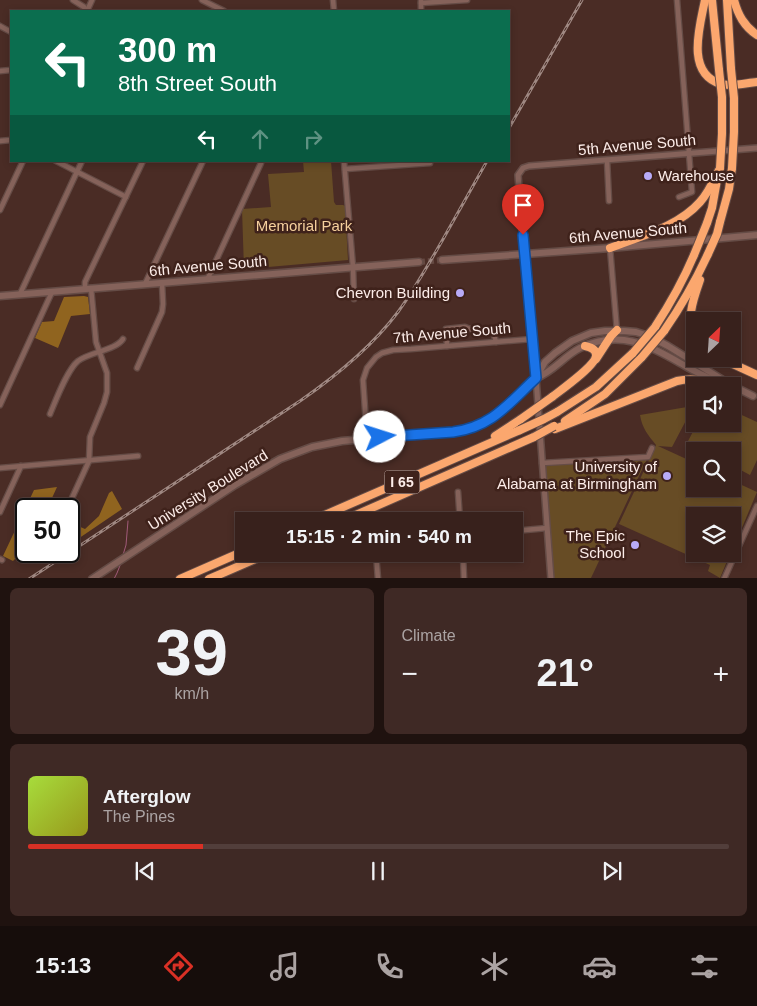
<!DOCTYPE html>
<meta charset="utf-8">
<style>
body{margin:0;font-family:Helvetica,sans-serif;background:#3f2925;color:#f1f3f6;height:100vh;display:flex;flex-direction:column;font-size:19px;white-space:nowrap}
*{box-sizing:border-box;margin:0}
p{font-size:16px;color:#aba3a3}
.icon{flex:none;width:28px;height:28px;fill:none;stroke:currentColor;stroke-width:2;stroke-linecap:round;stroke-linejoin:round}
.map{position:relative;height:578px;overflow:hidden}
.side{display:flex;flex-direction:column;gap:10px;padding:10px;background:#1f120f;flex:1}
.side>*{flex:none}
.guide{position:absolute;left:10px;top:10px;width:500px;height:152px;border-radius:0px;box-shadow:0 2px 8px #0003,0 0 0 1px #523e3b;background:#0b6e4f;color:#fff;overflow:hidden}
.needle{width:32px;rotate:25deg}
.buttons{position:absolute;left:686px;top:312px;display:grid;gap:10px}
.buttons a{display:grid;place-items:center;width:55px;height:55px;border-radius:0px;background:#38211c;box-shadow:0 2px 8px #0003,0 0 0 1px #523e3b;font-size:25px}
.speed{position:absolute;left:15px;top:498px;display:flex;gap:10px;font-size:25px;font-weight:700;text-align:center}
.speed>*{display:grid;place-content:center;width:65px;height:65px;border-radius:50%;background:#38211c;box-shadow:0 2px 8px #0003,0 0 0 1px #523e3b;line-height:1}
.speed .limit{border:2px solid #111;border-radius:8px;background:#fff;color:#111}
.pin{position:absolute;display:grid;place-items:center;width:42px;height:42px;color:#fff;margin:-51px -21px;border-radius:50% 50% 50% 0;rotate:-45deg;box-shadow:0 0 5px #0007}
.pin .icon{rotate:45deg}
.me{position:absolute;width:55px;margin:-28px;rotate:85deg;stroke-linejoin:round;filter:drop-shadow(0 0 4px #0008)}
.turn{display:flex;align-items:center;gap:18px;height:105px;padding:0 25px;font-size:22px}
.turn .icon{width:65px;height:65px;stroke-width:2.5}
.turn b{display:block;font-size:35px;line-height:42px}
.lanes{display:flex;align-items:center;height:48px;padding:0 25px;background:#0003;justify-content:center;gap:25px;direction:ltr}
.lanes .off{opacity:.35}
.big{font-size:38px;font-weight:700;line-height:1.1}
.side .card{flex:1;display:flex;flex-direction:column;justify-content:center;gap:8px;min-width:0;padding:0 18px;border-radius:8px;background:#3f2925}
.side .dial{align-items:center;gap:0}
.dial b{font-size:65px;line-height:1}
.song{display:flex;align-items:center;gap:15px}
.cover{width:60px;height:60px;border-radius:8px;background:linear-gradient(135deg,hsl(80 70% 55%),hsl(60 70% 35%))}
.played{height:5px;border-radius:2px;background:linear-gradient(90deg,#d93025 25%,#523e3b 25%)}
.keys{display:flex;justify-content:space-around;direction:ltr}
.heat{display:flex;justify-content:space-between;align-items:center;font-size:28px;direction:ltr}
.side .tiles{flex:1;display:grid;gap:10px;grid-template-columns:1fr 1fr}
.card:last-child{grid-column:span 2}
.trip{position:absolute;left:235px;top:512px;width:288px;height:50px;border-radius:0px;background:#38211c;box-shadow:0 2px 8px #0003,0 0 0 1px #523e3b;font-weight:700;line-height:50px;text-align:center}
.tabs{display:flex;height:80px;justify-content:space-around;align-items:center;background:#160d0b;color:#aba3a3}
.tabs .icon{width:35px;height:35px}
.tabs .selected{color:#d93025}
.tabs b{font-size:22px;color:#f1f3f6}
.map>svg:first-child{display:block}
</style>
<div class="map">
<svg width="757" height="579" viewBox="0 0 757 579">
<rect width="100%" height="100%" fill="#4a2c25"/>
<g fill="#674c25">
<path d="M303,161H331L334,202L336,205H343L345,206L348,260L244,269L242,209L271,207L268,174L304,172Z"/>
<path d="M687,407L692,409L672,447L658,446L695,463V489H732L733,481L757,492L733,549L732,516H695V554H730L720,578L708,571L710,565L619,524L656,445C648,435 642,428 640,415Z"/>
<path d="M733,411L757,422V460L750,475L733,466L732,451H703L687,443L697,424H732Z"/>
<path d="M648,457L591,578H551L542,463Z"/>
</g>
<g fill="#90641f">
<path d="M84,296L88,297L90,314L71,316L58,348L35,338L42,322L54,321L64,297Z"/>
<path d="M57,487L47,509H26V551H59L52,556L33,553H21L13,561L3,556L34,490Z"/>
<path d="M112,491L122,509L69,545V522L85,529L99,516L109,493Z"/>
</g>
<g fill="none" stroke-linecap="round" stroke-linejoin="round">
<g stroke="#a15a79" stroke-width="1">
<path d="M123,555L126,545L128,521"/>
<path d="M114,579L117,573L121,563"/>
</g>
<path stroke="#654942" stroke-width="6" stroke-dasharray="6 3" stroke-linecap="butt" d="M419,262L442,260"/>
<defs>
<g id="minor">
<path d="M73,0L84,7L86,11"/>
<path d="M202,0L224,11"/>
<path d="M333,0L334,11"/>
<path d="M677,0L692,192L679,197"/>
<path d="M421,1V11"/>
<path d="M421,3L467,0"/>
<path d="M87,11L92,0"/>
<path d="M0,26L11,32"/>
<path d="M0,71L11,70"/>
<path d="M0,141L11,140"/>
<path d="M607,160L609,201"/>
<path d="M56,161L126,197"/>
<path d="M344,161L353,267L354,299"/>
<path d="M345,169L430,163"/>
<path d="M0,210L23,161"/>
<path d="M610,248L617,331"/>
<path d="M524,253L536,376"/>
<path d="M208,278L261,163V161"/>
<path d="M145,284L203,161"/>
<path d="M85,289V282L143,161"/>
<path d="M20,294L82,161"/>
<path d="M447,346L446,329L465,327L475,331L487,330L493,331L496,342"/>
<path d="M137,368L162,312L163,304L162,283"/>
<path d="M0,405L52,292"/>
<path d="M50,414C56,400 67,370 78,361C90,352 116,350 123,339"/>
<path d="M367,438L363,380L367,368L376,357L382,353L393,350L411,349L532,339"/>
<path d="M542,463L648,457L652,448"/>
<path d="M0,468L138,456"/>
<path d="M458,492L460,521"/>
<path d="M67,509L89,461L90,437L104,403L107,392V373L96,342L91,288"/>
<path d="M0,512L21,466"/>
<path d="M514,531L547,528"/>
<path d="M376,554L378,579"/>
<path d="M463,554L464,579"/>
<path d="M0,559L2,560"/>
<path d="M724,579L757,506"/>
</g>
<g id="tertiary">
<path d="M524,253L518,175L523,168L529,166L757,148"/>
<path d="M536,378L551,579"/>
</g>
<g id="secondary">
<path d="M442,260L610,248L757,235"/>
<path d="M0,296L419,262"/>
<path d="M536,378C553,372 564,356 580,348C620,329 648,345 682,364C693,371 705,376 717,382"/>
<path d="M92,579L235,485L280,459L312,447L342,441L460,431L481,425L502,411L536,378L545,362L555,353L572,341L591,333L605,331H624L636,332L649,336L668,346L731,385L753,396"/>
</g>
<g id="motorway">
<path d="M705,0C700,26 685,73 721,84C732,87 746,83 757,82"/>
<path d="M712,0L719,70"/>
<path d="M727,0L731,69"/>
<path d="M734,0C738,15 744,26 757,35"/>
<path d="M722,97V134"/>
<path d="M734,98V132"/>
<path d="M720,222L729,189L732,168"/>
<path d="M707,223L712,208L717,180"/>
<path d="M610,248C641,236 678,227 700,202C709,192 714,180 720,168"/>
<path d="M655,327C670,304 683,281 694,255"/>
<path d="M664,331C682,305 695,282 708,254"/>
<path d="M695,338C686,318 693,300 700,280"/>
<path d="M596,359L611,336L617,330"/>
<path d="M722,359L757,375"/>
<path d="M552,397C561,390 595,366 596,356C597,349 590,347 585,346"/>
<path d="M557,412L596,387L633,353"/>
<path d="M565,421L605,394L642,357"/>
<path d="M555,429L677,381C695,377 708,382 725,386"/>
<path d="M495,436L521,419"/>
<path d="M311,521L520,430"/>
<path d="M342,521L534,437"/>
<path d="M180,579L244,551"/>
<path d="M209,579L267,554"/>
</g>
</defs>
<use href="#minor" stroke="#654c46" stroke-width="7"/>
<use href="#tertiary" stroke="#654c46" stroke-width="8"/>
<use href="#secondary" stroke="#654c46" stroke-width="9"/>
<use href="#motorway" stroke="#654c46" stroke-width="10"/>
<use href="#minor" stroke="#85625a" stroke-width="4.5"/>
<use href="#tertiary" stroke="#85625a" stroke-width="5"/>
<use href="#secondary" stroke="#85625a" stroke-width="6"/>
<use href="#motorway" stroke="#fba76e" stroke-width="8"/>
<defs>
<g id="rail">
<path d="M509,128L582,0"/>
<path d="M29,579L300,401C336,376 371,348 398,312C414,290 428,265 442,241C457,214 472,188 487,161"/>
</g>
</defs>
<use href="#rail" stroke="#a08983" stroke-width="3"/>
<use href="#rail" stroke="#3f221b" stroke-width="1" stroke-dasharray="4" stroke-linecap="butt"/>
<defs>
<g id="motorway-bridge">
<path d="M731,69L734,98"/>
<path d="M719,70L722,97"/>
<path d="M720,168L722,134"/>
<path d="M732,168L734,132"/>
<path d="M708,254L717,234L720,222"/>
<path d="M694,255L707,223"/>
<path d="M633,353L655,327"/>
<path d="M642,357L664,331"/>
<path d="M521,419L552,397"/>
<path d="M520,430L544,419L557,412"/>
<path d="M534,437L554,426"/>
</g>
</defs>
<use href="#motorway-bridge" stroke="#654c46" stroke-width="10" stroke-linecap="butt"/>
<use href="#motorway-bridge" stroke="#fba76e" stroke-width="8"/>
</g>
<g fill="none" stroke-linecap="round" stroke-linejoin="round">
<defs>
<path id="route" d="M380,437L453,432C492,427 509,403 536,378L523,235"/>
</defs>
<use href="#route" stroke="#114b97" stroke-width="12"/>
<use href="#route" stroke="#1a73e8" stroke-width="9"/>
</g>
<g fill="#b8abf7" stroke="#3f221b" stroke-width="2">
<circle cx="648" cy="176" r="5"/>
<circle cx="460" cy="293" r="5"/>
<circle cx="667" cy="476" r="5"/>
<circle cx="635" cy="545" r="5"/>
</g>
<g text-anchor="middle" stroke-width="5" stroke-linejoin="round" paint-order="stroke">
<rect fill="#3f221b" stroke="#c4b0ab" stroke-width="1" x="384.5" y="470.5" width="35" height="23" rx="4"/>
<g font-size="14" font-weight="bold" fill="#fdede9">
<text x="402" y="487">I 65</text>
</g>
<g font-size="15" fill="#fdede9" stroke="#3f221b">
<text transform="translate(637 145) rotate(-5)" y="5">5th Avenue South</text>
<text transform="translate(628 233) rotate(-5)" y="5">6th Avenue South</text>
<text transform="translate(208 266) rotate(-5)" y="5">6th Avenue South</text>
<text transform="translate(452 333) rotate(-5)" y="5">7th Avenue South</text>
<text transform="translate(208 490) rotate(-32)" y="5">University Boulevard</text>
</g>
<g font-size="15" fill="#fdede9" stroke="#3f221b" text-anchor="end">
<text x="658" y="181" text-anchor="start">Warehouse</text>
<text x="450" y="298">Chevron Building</text>
<text x="657" y="472">University of<tspan x="657" dy="17">Alabama at Birmingham</tspan></text>
<text x="625" y="541">The Epic<tspan x="625" dy="17">School</tspan></text>
</g>
<g font-size="15" fill="#f6d09d" stroke="#3f221b">
<text x="304" y="231">Memorial Park</text>
</g>
</g>
</svg>
<div class="buttons">
<a><svg class="needle" viewBox="-14 -14 28 28"><path d="M0-13l5 13h-10z" fill="#e53935"/><path d="M0 13l5-13h-10z" fill="#aba3a3"/></svg></a>
<a><svg class="icon" aria-label="sound" viewBox="0 0 24 24"><path d="M4 9h4l5-4v14l-5-4H4zM17 9q2 3 0 6"/></svg></a>
<a><svg class="icon" aria-label="search" viewBox="0 0 24 24"><circle cx="10" cy="10" r="6"/><path d="M15 15l6 6"/></svg></a>
<a><svg class="icon" aria-label="layers" viewBox="0 0 24 24"><path d="M12 4l9 5-9 5-9-5zM3 14l9 5 9-5"/></svg></a>
</div>
<div class="speed"><div class="limit">50</div></div>
<div class="pin" style="left:523px;top:235px;background:#d93025"><svg class="icon" aria-label="arrive" viewBox="0 0 24 24"><path d="M6 21V4h12l-3 4 3 4H6"/></svg></div>
<svg class="me" style="left:380px;top:437px" viewBox="-20 -20 40 40"><circle r="19" fill="#fff"/><path d="M0-13L10 11 0 6-10 11z" fill="#1a73e8"/></svg>
<div class="trip">15:15 · 2 min · 540 m</div>
<div class="guide">
<div class="turn"><svg class="icon" aria-label="left" viewBox="0 0 24 24"><path d="M17 20v-9H6M10 6l-5 5 5 5"/></svg><div><b>300 m</b>8th Street South</div></div>
<div class="lanes"><svg class="icon" aria-label="left" viewBox="0 0 24 24"><path d="M17 20v-9H6M10 6l-5 5 5 5"/></svg><svg class="icon off" aria-label="ahead" viewBox="0 0 24 24"><path d="M12 20V5M6 11l6-6 6 6"/></svg><svg class="icon off" aria-label="right" viewBox="0 0 24 24"><path d="M7 20v-9h11M14 6l5 5-5 5"/></svg></div>
</div>
</div>
<section class="side">
<div class="tiles">
<div class="card dial"><b>39</b><p>km/h</p></div>
<div class="card"><p>Climate</p>
<div class="heat"><a>−</a><b class="big">21°</b><a>+</a></div>
</div>
<div class="card">
<div class="song"><i class="cover"></i><div><b>Afterglow</b><p>The Pines</p></div></div>
<div class="played"></div>
<div class="keys"><svg class="icon" aria-label="previous" viewBox="0 0 24 24"><path d="M18 5L8 12l10 7zM5 5v14"/></svg><svg class="icon" aria-label="pause" viewBox="0 0 24 24"><path d="M8 5v14M16 5v14"/></svg><svg class="icon" aria-label="next" viewBox="0 0 24 24"><path d="M6 5l10 7-10 7zM19 5v14"/></svg></div>
</div>
</div>
</section>
<nav class="tabs">
<b>15:13</b>
<svg class="icon selected" aria-label="directions" viewBox="0 0 24 24"><path d="M12 3l9 9-9 9-9-9zM9 14v-3h6M13 9l2 2-2 2"/></svg>
<svg class="icon" aria-label="music" viewBox="0 0 24 24"><path d="M9 18V5l10-2v13"/><circle cx="6" cy="18" r="3"/><circle cx="16" cy="16" r="3"/></svg>
<svg class="icon" aria-label="phone" viewBox="0 0 24 24"><path d="M5 4h4l2 5-3 2q2 4 5 5l2-3 5 2v4C11 20 4 13 5 4z"/></svg>
<svg class="icon" aria-label="climate" viewBox="0 0 24 24"><path d="M12 3v18M4 7l16 10M4 17L20 7"/></svg>
<svg class="icon" aria-label="car" viewBox="0 0 24 24"><path d="M5 17H2v-5l4-1 3-4h7l3 4 3 1v5h-3M9 17h6M6 11h13"/><circle cx="7" cy="17" r="2"/><circle cx="17" cy="17" r="2"/></svg>
<svg class="icon" aria-label="filters" viewBox="0 0 24 24"><path d="M4 7h16M4 17h16"/><circle cx="9" cy="7" r="2"/><circle cx="15" cy="17" r="2"/></svg>
</nav>
